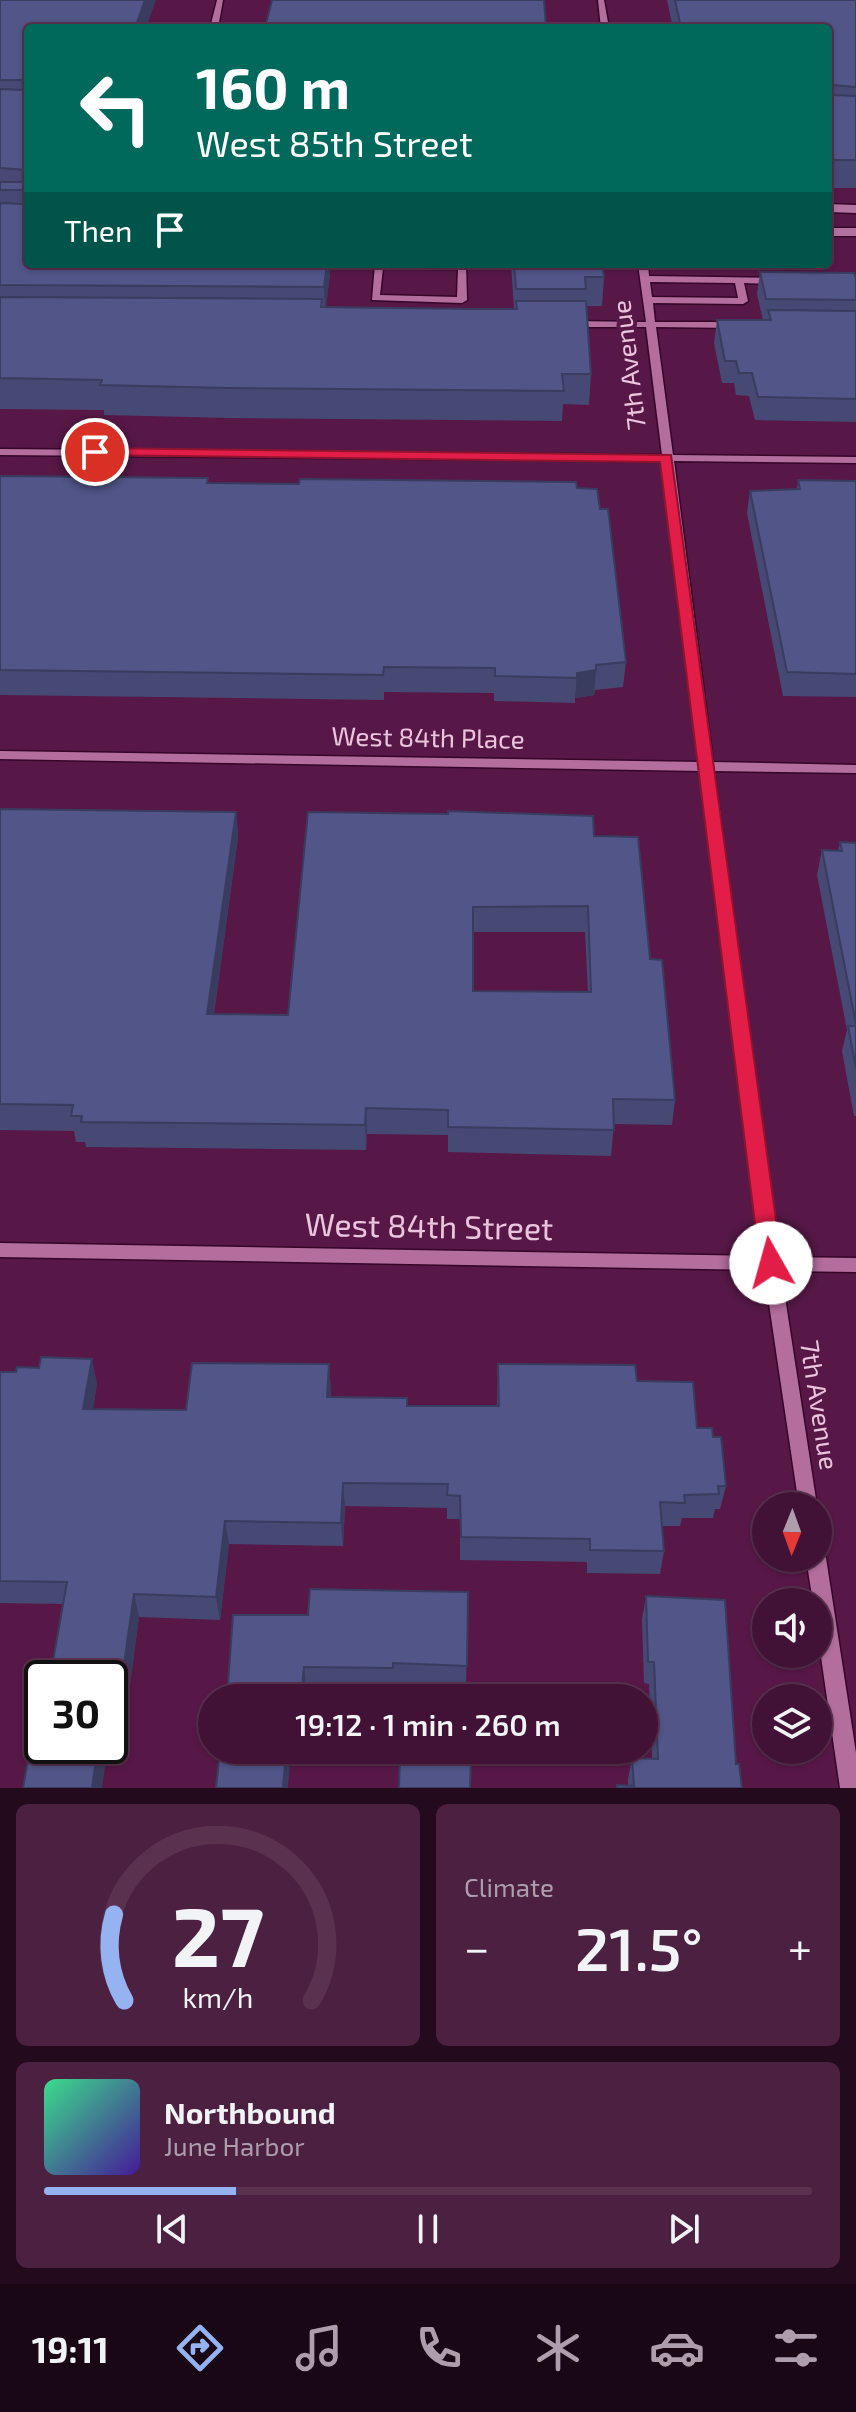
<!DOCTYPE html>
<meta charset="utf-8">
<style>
body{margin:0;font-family:"Exo 2",sans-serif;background:#4c2041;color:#f1f3f6;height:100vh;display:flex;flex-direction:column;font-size:30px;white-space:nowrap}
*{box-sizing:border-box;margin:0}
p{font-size:26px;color:#ae9ead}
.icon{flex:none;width:44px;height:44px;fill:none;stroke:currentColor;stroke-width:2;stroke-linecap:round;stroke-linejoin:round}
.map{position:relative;height:1788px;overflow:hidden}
.panel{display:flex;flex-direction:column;gap:16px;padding:16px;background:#240a1d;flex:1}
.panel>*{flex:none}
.top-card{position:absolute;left:24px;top:24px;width:808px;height:244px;border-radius:8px;box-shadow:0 2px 6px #0004,0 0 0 2px #5a3250;background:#00695c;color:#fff;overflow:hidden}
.needle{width:52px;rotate:181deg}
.tools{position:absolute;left:752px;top:1492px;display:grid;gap:16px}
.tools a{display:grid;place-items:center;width:80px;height:80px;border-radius:50%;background:#411235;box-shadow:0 2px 6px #0004,0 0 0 2px #5a3250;font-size:40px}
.speed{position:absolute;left:24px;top:1660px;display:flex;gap:16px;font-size:40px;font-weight:700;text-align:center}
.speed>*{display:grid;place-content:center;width:104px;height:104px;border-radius:50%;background:#411235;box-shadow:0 2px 6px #0004,0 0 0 2px #5a3250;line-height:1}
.speed .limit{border:4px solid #111;border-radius:12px;background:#fff;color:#111}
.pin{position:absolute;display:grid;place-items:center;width:68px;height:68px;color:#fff;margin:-34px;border:4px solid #fff;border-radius:50%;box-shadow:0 2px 8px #0007}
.me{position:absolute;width:88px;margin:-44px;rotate:353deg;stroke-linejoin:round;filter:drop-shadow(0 0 6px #0008)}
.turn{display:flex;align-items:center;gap:28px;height:168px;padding:0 40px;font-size:36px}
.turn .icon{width:104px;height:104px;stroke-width:2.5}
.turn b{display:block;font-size:56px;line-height:68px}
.then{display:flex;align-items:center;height:76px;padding:0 40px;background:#0003;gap:16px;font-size:30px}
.big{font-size:60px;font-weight:600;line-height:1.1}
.panel .widget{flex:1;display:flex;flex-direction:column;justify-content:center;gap:12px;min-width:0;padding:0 28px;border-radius:12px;background:#4c2041}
.panel .dial{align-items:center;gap:0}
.dial svg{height:208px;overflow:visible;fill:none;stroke:#5a3250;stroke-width:7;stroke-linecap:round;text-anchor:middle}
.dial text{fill:#f1f3f6;stroke:none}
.song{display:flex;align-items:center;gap:24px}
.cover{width:96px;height:96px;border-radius:12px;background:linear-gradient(135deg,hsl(150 70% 55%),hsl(260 70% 35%))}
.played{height:8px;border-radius:4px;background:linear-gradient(90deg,#95b2f1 25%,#5a3250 25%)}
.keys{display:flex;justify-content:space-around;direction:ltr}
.heat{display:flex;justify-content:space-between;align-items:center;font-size:44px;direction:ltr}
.panel .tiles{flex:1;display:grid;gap:16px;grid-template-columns:1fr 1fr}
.widget:last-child{grid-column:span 2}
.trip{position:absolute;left:198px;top:1684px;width:460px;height:80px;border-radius:40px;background:#411235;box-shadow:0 2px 6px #0004,0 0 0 2px #5a3250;font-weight:600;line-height:80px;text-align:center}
.tab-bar{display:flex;height:128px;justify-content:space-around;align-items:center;background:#1a0715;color:#ae9ead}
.tab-bar .icon{width:56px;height:56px}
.tab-bar .on{color:#95b2f1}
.tab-bar b{font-size:36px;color:#f1f3f6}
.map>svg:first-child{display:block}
</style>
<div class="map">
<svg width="856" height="1788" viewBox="0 0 856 1788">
<rect width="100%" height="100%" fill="#571847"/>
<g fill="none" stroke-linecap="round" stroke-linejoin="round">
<defs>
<g id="minor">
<path d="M217,0H223L218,28H210Z"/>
<path d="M598,0H604L609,28H601Z"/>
<path d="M375,264H466L467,300L462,303L372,300ZM383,268L458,269L457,297L380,295Z"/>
<path d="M638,264H648L649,276L776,278L781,281L776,284L744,283L748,301L743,304L653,303L655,322H736L741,325L736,328L656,327L673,455L856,457V463L674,461L713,762L856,765V773L714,771L779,1257L856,1258V1272L781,1271L817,1506H799L764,1270L0,1257V1243L762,1256L701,771L0,759V751L700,762L663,461L0,455V449L662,455L646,327H568L563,324L568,321L646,322ZM650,282L735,283L738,298L652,297Z"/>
<path d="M818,1550L823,1551L826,1558L856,1753V1788H840L818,1636V1602H813L806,1558H818Z"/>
</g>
<g id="major">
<path d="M828,204L856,205V213L828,212Z"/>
<rect x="828" y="228" width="28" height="8"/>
</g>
</defs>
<use href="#minor" stroke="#35062a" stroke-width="3"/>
<use href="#major" stroke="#35062a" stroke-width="3"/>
<use href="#minor" fill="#b46e9e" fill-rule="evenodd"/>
<use href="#major" fill="#b3729f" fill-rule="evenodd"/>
</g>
<g fill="#464974" fill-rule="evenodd">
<path d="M0,0H156L28,264H331L326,307L514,309L511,264H602L604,277L602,306H587L591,374L589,405L563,404L562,421L231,418L104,415V410L0,409Z"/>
<path d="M667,0H856V188H828V28H673Z"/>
<path d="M760,272L856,278V422L755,420L749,396L736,395L734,383H722L714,343L717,320H763L757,294Z"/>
<path d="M0,476L208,483L577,488L600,509L626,662L623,687L595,690L594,695L575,698V703L494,701V693L384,692V700L0,695Z"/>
<path d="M798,480L856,481V697L783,696L747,513L750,491L797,489Z"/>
<path d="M0,809L236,812L238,837L214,1014L288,1015L594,836L650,959L675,1100L672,1125L614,1124L611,1156L448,1152V1135L367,1134L366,1150L86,1147L85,1142H76L74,1131L0,1130ZM473,932H585L588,992L473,991Z"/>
<path d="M840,842L856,843V1116H854L842,1051L847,1030L817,875L822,850L838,851Z"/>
<path d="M329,1364L331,1397L407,1406H497L498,1364L637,1381L697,1428L713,1437L726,1486L720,1509H715L713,1518H682L680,1526H662L664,1551L660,1574L587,1573V1562L460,1560V1519H447V1508L345,1506L343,1546L229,1544L220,1620L139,1617L127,1707H114L110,1732V1678L63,1604L0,1603V1372L97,1383L93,1409L186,1410Z"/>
<path d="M468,1592L466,1688L393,1685V1690L306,1689V1698H227L308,1615Z"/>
<path d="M646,1596L736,1764L742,1788L628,1785V1779L632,1758H652L649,1684L644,1683L642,1619Z"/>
</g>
<g fill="#393c5e">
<path d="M145,0H156L146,28H135Z"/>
<path d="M327,264H331L325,317L324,287Z"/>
<path d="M596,670L594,695L575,698L577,673Z"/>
<path d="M236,812L238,837L210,1040L207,1014Z"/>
<path d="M366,1108L367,1134L366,1150L365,1125Z"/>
<path d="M92,1359L97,1383L89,1433L83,1409Z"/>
<path d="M329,1364L331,1389L329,1422L327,1397Z"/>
<path d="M343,1483L345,1506L343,1546L341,1523Z"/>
<path d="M225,1521L229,1544L220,1620L216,1597Z"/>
<path d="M134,1594L139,1617L127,1707L121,1685Z"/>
<path d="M304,1667L306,1689V1698H304L302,1687Z"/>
<path d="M110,1693L114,1707L110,1732Z"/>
<path d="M98,1746H108L102,1788H92Z"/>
<path d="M286,1750H291L288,1788H283Z"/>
</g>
<g fill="#515587" stroke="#393c5e" stroke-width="2" fill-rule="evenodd">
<path d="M0,0H145L135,28H28V264H327L324,287L0,285V203L24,204L27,193L24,190H0V182H24L27,179L26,170L0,168V89L24,90L27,83L24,80H0Z"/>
<path d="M272,0H544L546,28H265Z"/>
<path d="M675,0H856V87L832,85L829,92L832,95L856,96V160H828V28H681Z"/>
<path d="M514,264H602L604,277H585L586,289H516Z"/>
<path d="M760,272L854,273L856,278V300L766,299Z"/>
<path d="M0,297L322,299L321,307L471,309H517L516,301H586L591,374H562L564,391L228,388L100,385L102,380L0,378Z"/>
<path d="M768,310L856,311V399L758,397L752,373H739L736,361H725L717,320H771Z"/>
<path d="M0,476L208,478L207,483L299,484L300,479L576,482L577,488L597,489L600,509H608L626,662L596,665V670L577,673V678L495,676V668L384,667L383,675L0,670Z"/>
<path d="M798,480L856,481V674L787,672L750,491L800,489Z"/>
<path d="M0,809L236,812L207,1014L288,1015L308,812L448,814V811L593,816L594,836L638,837L650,959L662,960L675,1100L613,1099L614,1130L448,1127V1110L366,1108L365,1125L81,1122L82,1116H71L73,1105L0,1104ZM588,906L591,992L473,991V907Z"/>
<path d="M840,842L856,843V1024L822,850L842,851Z"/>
<path d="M848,1026H856V1068Z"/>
<path d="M41,1357L92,1359L83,1409L186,1410L192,1363L329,1364L327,1397L407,1398V1406H499L498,1364L635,1365L637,1381L693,1382L697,1428H712L713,1437H721L726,1486H718L719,1494L684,1495L685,1503L660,1502L664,1551L590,1550V1539L461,1537L460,1496L447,1495L448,1484L343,1483L341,1523L225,1521L216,1597L134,1594L121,1685H110V1678H50L67,1582L0,1581V1372H16L17,1367L39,1368Z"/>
<path d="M310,1589L468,1592L467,1666L393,1663V1668L304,1667L302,1687H291L290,1698H227L233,1615H308Z"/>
<path d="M646,1596L725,1600L736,1764H739L742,1788H617V1785L634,1786L632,1758L658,1759L654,1662H648Z"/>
<path d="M39,1698H42V1746H98L92,1788H23Z"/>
<path d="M220,1750H286L283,1788H216Z"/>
<path d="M400,1756L471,1757L470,1788H399Z"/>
</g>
<path fill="#e11d48" stroke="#92132f" stroke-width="2" d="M95,448L671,455L782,1263L779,1270L771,1273L763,1270L760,1263L660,462L90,455V450Z"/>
<g text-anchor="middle" stroke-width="8" stroke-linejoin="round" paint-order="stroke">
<g font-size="26" fill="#ebc4dd" stroke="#571847">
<text transform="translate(629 365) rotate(-97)" y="9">7th Avenue</text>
<text transform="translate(428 738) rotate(1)" y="9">West 84th Place</text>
<text transform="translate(819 1405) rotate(81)" y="9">7th Avenue</text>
</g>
<g font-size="32" fill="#ebc4dd" stroke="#571847">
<text transform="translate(429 1227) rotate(1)" y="11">West 84th Street</text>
</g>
</g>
</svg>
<div class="tools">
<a><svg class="needle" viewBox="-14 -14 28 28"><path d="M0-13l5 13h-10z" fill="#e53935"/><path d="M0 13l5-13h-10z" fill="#ae9ead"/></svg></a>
<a><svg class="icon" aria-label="sound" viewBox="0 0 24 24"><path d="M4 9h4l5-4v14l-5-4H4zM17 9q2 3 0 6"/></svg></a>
<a><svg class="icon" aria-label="layers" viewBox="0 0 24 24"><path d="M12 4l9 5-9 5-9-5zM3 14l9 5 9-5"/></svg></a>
</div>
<div class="speed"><div class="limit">30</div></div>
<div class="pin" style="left:95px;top:452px;background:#d93025"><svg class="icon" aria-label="arrive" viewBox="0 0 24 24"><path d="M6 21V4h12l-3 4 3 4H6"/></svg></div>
<svg class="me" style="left:771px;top:1263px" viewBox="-20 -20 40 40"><circle r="19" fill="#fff"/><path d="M0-13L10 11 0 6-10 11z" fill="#e11d48"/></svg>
<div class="trip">19:12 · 1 min · 260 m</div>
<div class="top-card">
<div class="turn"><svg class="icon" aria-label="left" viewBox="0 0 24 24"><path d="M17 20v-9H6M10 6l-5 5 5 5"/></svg><div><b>160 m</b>West 85th Street</div></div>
<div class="then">Then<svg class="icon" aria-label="arrive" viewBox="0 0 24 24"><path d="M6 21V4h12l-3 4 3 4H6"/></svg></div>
</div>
</div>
<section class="panel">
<div class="tiles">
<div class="widget dial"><svg viewBox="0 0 100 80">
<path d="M14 69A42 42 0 1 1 86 69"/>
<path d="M14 69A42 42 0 0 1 10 36" stroke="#95b2f1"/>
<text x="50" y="56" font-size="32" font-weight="700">27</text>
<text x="50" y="72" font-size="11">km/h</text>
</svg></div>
<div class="widget"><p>Climate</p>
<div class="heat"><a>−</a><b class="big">21.5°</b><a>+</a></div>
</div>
<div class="widget">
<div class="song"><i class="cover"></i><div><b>Northbound</b><p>June Harbor</p></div></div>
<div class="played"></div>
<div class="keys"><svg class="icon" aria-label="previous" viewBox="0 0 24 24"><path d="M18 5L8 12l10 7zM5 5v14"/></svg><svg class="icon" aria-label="pause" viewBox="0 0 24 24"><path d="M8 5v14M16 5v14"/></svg><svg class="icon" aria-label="next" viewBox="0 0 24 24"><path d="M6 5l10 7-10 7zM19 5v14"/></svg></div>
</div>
</div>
</section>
<nav class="tab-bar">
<b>19:11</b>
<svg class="icon on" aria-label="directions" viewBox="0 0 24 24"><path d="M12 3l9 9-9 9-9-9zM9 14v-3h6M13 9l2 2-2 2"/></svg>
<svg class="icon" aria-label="music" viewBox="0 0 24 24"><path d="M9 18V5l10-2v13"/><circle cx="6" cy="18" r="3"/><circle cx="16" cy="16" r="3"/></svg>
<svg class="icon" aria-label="phone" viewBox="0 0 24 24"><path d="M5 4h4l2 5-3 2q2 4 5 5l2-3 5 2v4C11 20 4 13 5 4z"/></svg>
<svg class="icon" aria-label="climate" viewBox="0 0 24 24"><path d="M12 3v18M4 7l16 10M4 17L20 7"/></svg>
<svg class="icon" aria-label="car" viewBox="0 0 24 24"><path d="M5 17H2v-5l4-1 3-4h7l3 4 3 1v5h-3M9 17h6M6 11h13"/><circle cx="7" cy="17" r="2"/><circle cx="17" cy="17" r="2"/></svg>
<svg class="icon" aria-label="filters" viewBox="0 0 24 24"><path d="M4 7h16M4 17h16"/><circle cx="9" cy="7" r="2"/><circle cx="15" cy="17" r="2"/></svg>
</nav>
